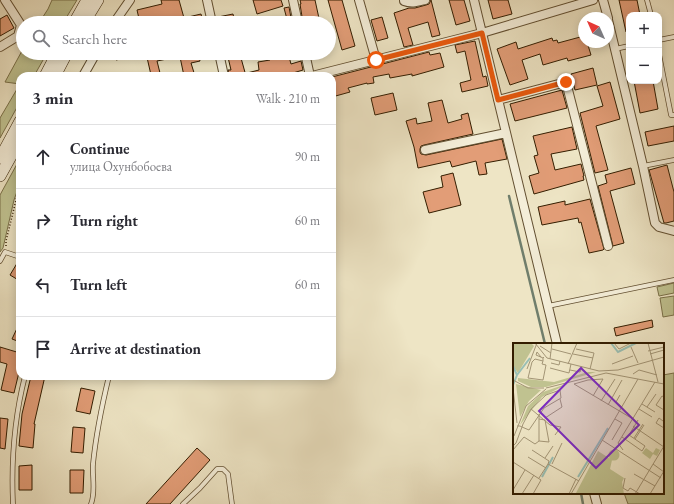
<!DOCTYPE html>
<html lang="en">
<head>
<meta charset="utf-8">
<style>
	:root { --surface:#fff; --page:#f2f2f3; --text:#2b2b33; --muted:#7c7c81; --line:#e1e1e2 }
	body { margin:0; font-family:"EB Garamond",serif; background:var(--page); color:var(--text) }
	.controls { position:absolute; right:12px; top:12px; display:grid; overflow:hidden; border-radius:8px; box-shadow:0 2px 10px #0003 }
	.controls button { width:36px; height:36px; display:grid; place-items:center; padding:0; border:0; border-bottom:1px solid var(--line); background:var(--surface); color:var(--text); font:20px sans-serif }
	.compass { position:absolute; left:578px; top:12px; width:36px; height:36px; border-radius:50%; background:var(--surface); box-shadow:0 2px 10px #0003; rotate:315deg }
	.stop { position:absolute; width:12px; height:12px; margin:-9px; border:3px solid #ea580c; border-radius:50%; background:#fff }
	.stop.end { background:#ea580c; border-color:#fff; box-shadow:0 1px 4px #0008 }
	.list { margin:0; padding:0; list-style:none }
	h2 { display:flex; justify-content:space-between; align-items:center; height:52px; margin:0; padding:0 16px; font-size:17px }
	h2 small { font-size:13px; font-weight:400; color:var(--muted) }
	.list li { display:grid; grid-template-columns:26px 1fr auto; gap:12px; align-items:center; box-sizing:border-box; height:64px; padding:0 16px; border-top:1px solid var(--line) }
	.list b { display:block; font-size:15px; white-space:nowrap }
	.list p { margin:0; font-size:13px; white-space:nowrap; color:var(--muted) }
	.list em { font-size:13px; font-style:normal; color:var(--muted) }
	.icon { flex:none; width:22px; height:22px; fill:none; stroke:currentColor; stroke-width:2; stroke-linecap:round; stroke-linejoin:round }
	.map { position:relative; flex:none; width:674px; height:504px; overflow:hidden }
	.search { position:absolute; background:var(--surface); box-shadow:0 2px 10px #0003; left:16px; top:16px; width:320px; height:44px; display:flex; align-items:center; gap:10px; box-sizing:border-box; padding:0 14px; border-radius:22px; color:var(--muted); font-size:15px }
	.panel { position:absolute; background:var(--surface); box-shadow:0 2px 10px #0003; left:16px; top:72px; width:320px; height:308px; border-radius:12px }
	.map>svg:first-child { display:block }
	.green { fill:#c0c290; stroke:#7a7048 }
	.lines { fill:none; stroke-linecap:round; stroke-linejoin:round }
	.stream { stroke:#707e6c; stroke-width:2.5 }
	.building { fill:#e29d77; stroke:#331d00 }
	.lane-casing { stroke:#624f31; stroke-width:5.5 }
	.street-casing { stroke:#624f31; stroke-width:10 }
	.secondary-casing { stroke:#331d00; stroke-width:12 }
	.path { stroke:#331d00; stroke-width:1.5; stroke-dasharray:1 2; stroke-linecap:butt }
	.lane { stroke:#f4eed9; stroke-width:4 }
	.street { stroke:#f4eed9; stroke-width:8 }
	.secondary { stroke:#f4eed9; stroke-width:11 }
	.route { stroke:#ea580c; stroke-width:5 }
	.inset-river { fill:none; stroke:#99bfb4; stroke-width:2 }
	.inset-road { fill:none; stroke:#a39576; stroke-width:1 }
	.view { fill:#7b2cbf; fill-opacity:0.15; stroke:#7b2cbf; stroke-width:2 }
	.inset-edge { fill:none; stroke:#331d00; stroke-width:2 }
</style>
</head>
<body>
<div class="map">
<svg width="674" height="504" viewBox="0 0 674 504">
	<rect width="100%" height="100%" fill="#eee5c5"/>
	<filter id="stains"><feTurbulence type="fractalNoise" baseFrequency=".005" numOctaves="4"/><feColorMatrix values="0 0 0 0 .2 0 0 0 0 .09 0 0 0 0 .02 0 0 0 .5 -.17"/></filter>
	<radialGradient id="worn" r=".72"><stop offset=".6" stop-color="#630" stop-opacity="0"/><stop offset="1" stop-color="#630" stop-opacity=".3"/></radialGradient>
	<!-- green -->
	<path class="green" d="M52,0h25l-14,23h-24l9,-14z
		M23,49v4h24l-13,23h-14v26l-20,36v-20l20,-34 -15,-2z
		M17,164l3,3v16l-6,17 -11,48 -3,4v-57z
		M674,283v10l-15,3 -2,-9z
		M674,296v19l-11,2 -3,-19z
		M674,373v131h-46l-4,-11h39v-118z"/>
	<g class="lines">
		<!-- stream -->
		<path class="stream" d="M509,196l36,148
			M581,493l2,11"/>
	</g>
	<!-- building -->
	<path class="building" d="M161,0h18l5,18 17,-4 2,9h-63l-3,-13 25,-6z
		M253,0h28l2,6 -26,8z
		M300,0h15l5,23h-17l-3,-19h1z
		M328,0h14l13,46 -13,4z
		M431,0l9,35 -8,2 -4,-15 -20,6 5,17 -9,2 -10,-34 15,-5h6l11,-3 3,-1z
		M449,0h15l6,21 -14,4z
		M488,0h20l4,14 -19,5z
		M619,0h18l3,15h-11v17h-3z
		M289,7l3,16h-4l-4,-15z
		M233,14l2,9h-15l-2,-6z
		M7,15l7,13 -14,8v-17z
		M382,17l6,21 -11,3 -6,-21z
		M584,36v6h3l4,13 -23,6 -1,-3 -24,7 -3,-11 -18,6 6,19 -18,6 -13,-36 19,-7 2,7 34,-11 1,3 4,-1 1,3z
		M475,41l8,36 3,-1 2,10 -26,6 -2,-9 11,-3 -6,-29 -8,2 -2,-8z
		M429,52l1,3 10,-2 4,14 -32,9v-2l-22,4 -1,-4 -16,3 1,6 -7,1v-1l-19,5 2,4 -18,5v-20z
		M114,53h20v3l-18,4z
		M146,53h36v3l-25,5 3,12 -9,2z
		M194,53h4l2,8 -9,2 4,13h-11l-4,-19z
		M227,53h26l1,2 -13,3 5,18h-17l-1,-6h3z
		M288,53l3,11 10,-3 2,9 -20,6h-36v-3l12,-3 -1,-8 12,-2v-1z
		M593,68l4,17 -22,5 -4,-16z
		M634,81h19l5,28 -18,4z
		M610,82l10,37 -24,7 12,44 -13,3 -15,-60 23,-7 -6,-20z
		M562,90l5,18 -52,13 -5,-17z
		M393,93l4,17 -22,5 -4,-17z
		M442,100l6,23 14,-4 -1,-4 7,-2 5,21 -49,11 -3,1 -1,3v3l1,2 5,1 76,-16 5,20 -22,4 2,11 -8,1 -3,-14 -24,6 -2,-6 -32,7 -4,-21 -8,-26 10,-3 1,6 15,-3 -4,-18z
		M674,126v15l-26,5 -3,-14z
		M572,127l5,22 -26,5 4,16 26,-6 3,12h-1l1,4 -50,14 -5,-18 10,-3 -5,-17 4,-1 -5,-19z
		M667,165l7,27v29l-8,2h-2l-15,-53z
		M631,168l4,16 -25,7 14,52 -11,3 -15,-60 9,-3 -2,-8z
		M453,173l8,32 -32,8 -6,-21 20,-5 -2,-11z
		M590,199l14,50 -1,1 -14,3 -8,-31 -2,1 -1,-5 -36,7 -4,-18 27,-6v4z
		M19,260h1v21l-10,-6z
		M652,320l1,7 -37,9 -2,-8z
		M20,322v20l-8,-3z
		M0,347l20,6v15l-6,25 -13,-3 6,-26 -7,-2z
		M31,376h14l-11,48h1l-2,24 -14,-2 3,-32z
		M81,388l14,3 -5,23 -14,-3z
		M0,418l8,1 -3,30 -5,-1z
		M73,427l12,1 -2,25 -12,-1z
		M197,448l13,12 -40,44h-24z
		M32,465v25h-13v-24z
		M70,470h14l-1,23h-13z"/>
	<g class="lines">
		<defs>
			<path id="lane" d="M647,0l4,15
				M659,40l15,-3
				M615,49l14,-3
				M659,54l12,61h3
				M643,166l31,-6
				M0,261l5,-9 15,5
				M548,306l126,-26
				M13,504c-2,-44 1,-85 12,-128
				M91,504c5,-12 1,-27 2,-40 3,-30 9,-59 16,-88
				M183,504l17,-16 17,-19h6l5,5 4,30"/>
			<path id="street" d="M207,0l5,23
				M293,0l5,23
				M359,0l17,60
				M404,0v1c8,3 13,1 21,-1
				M474,0l83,344
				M603,0l5,18
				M608,20l35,146 12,57 4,4 15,4
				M114,23l16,-23
				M0,47l18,-11 3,-11 -16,-25
				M219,53l5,23
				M305,53l5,23
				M83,76l13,-23
				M312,76l170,-43 111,-33
				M498,100l68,-18 42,164
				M425,150l81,-17
				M594,493l3,11"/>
			<path id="secondary" d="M74,23l13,-23
				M84,23l14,-23
				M45,76l12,-23
				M55,76l12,-23
				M0,158l20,-37
				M0,176l20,-36"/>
		</defs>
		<!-- lane casing -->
		<use href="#lane" class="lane-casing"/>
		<!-- street casing -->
		<use href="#street" class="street-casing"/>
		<!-- secondary casing -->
		<use href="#secondary" class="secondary-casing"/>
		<!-- path -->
		<path class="path" d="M17,112l3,-6
			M6,246v-5l11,-45 3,-8"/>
		<!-- lane -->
		<use href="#lane" class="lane"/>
		<!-- street -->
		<use href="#street" class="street"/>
		<!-- secondary -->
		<use href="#secondary" class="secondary"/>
	</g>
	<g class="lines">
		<!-- route -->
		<path class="route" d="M376,60l106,-27 16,67 68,-18"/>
	</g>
	<!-- overview -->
	<g transform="translate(513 343)">
		<rect width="151" height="151" fill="#eee5c5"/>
		<path d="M0,0h18l3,3 -16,27 -5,-7zM75,29h8l-50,15h-15l-13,-6v-3l36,4zM56,40l-27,14 -22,28 8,-19 15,-14zM3,41l25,6 -12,11 -9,16zM133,105l7,5 3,-5 4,2 -3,6 -4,-2 -3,5 -8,-6zM95.5 112a5.5 5.5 0 1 1 11 0a5.5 5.5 0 1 1-11 0ZM85,108l14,9 -2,9 14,9 -2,4 2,12 -48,-1z" fill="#c0c290"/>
		<path class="inset-river" d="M98,0l7,9 18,-9M0,23l4,9 -4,10M4,32l13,-17M29,134l11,-20M65,134l30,-49"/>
		<path class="inset-road" d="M22,0l12,15 52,13 19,-1 46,-13M101,0l5,6 12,-6M135,0l10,39M27,3l11,7M118,4l7,16M39,6l19,5M63,6l18,4 -4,16M135,8l16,-4M60,11l20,4M137,11l14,-4M28,14l-4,-5 -1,3 7,3 1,-1M37,16l2,-16M30,18l-8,-2 -3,3 -4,16 15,2 3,-15 -4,-1 1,-3v-3M38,20l8,2 1,-4M55,21l9,-21M99,21l21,-8M37,25l19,5 2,-9M14,26l10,-26M57,27l10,2 2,-5M120,31l6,-4 18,5M90,36l-15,1 -14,4 59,35M0,37l15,8h16M0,45l4,35M33,45l60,-15 58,11M107,52l-4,7 6,5M80,53l10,-17M151,54l-2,-1 -6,9 8,5M88,58l14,-22M129,61l13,8M95,62l14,-25M134,64l9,-13M18,66l19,16 11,2 -6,8M126,66l13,8M26,71v27M32,75l17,-11 -2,-8M150,78l-4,-3 -3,5 8,5M120,83l31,21M1,93l12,-30 20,-17M109,94l20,14 3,-5 -16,-11 9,-15M121,95l9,-14M122,96l9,-14M89,97l59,38M99,97l10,-17 -7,-4M0,103l3,-3 6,-16 1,-3 8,-15 15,-14 14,-5 1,8 -17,10 -15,22 -7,-3 -2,-1h-3M0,107l11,-13 11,7 4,-3 10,1 -4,-22 -6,-1M19,107l17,11 -1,3 31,17M110,107l-5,-7 37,-61M15,114l18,11M32,115l8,-12M0,119l28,18 -8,14M39,121l10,-21M140,121l11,8M121,131l21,12M26,135l9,-14M112,135l-2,10 5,3 2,-3 10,6M0,147l12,-20M9,151l12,-19M56,151l7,-15M58,151l67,-115M122,151l29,-48M137,151l14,-23"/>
		<path class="view" d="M68,25l58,57 -43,43 -57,-57z"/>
		<rect width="151" height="151" class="inset-edge"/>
	</g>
	<rect width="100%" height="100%" filter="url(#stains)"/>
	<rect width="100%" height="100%" fill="url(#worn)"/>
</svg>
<div class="controls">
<button>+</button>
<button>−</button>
</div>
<svg class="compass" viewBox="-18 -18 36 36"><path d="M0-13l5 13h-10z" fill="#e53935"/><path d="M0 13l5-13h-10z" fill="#7c7c81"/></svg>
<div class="stop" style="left:376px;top:60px"></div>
<div class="stop end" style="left:566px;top:82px"></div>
<div class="search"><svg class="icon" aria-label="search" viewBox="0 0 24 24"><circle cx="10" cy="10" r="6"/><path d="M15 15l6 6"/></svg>Search here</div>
<section class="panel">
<h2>3 min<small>Walk · 210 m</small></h2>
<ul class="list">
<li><svg class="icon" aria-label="ahead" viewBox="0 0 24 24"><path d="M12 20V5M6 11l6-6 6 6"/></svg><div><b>Continue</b><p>улица Охунбобоева</p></div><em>90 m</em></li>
<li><svg class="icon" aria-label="right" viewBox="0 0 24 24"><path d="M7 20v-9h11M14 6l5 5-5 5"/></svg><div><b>Turn right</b></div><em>60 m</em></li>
<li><svg class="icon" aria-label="left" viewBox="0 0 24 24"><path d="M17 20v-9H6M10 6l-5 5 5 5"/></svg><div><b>Turn left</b></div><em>60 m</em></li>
<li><svg class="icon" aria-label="arrive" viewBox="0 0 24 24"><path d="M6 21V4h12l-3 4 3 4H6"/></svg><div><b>Arrive at destination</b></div></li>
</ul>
</section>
</div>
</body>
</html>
